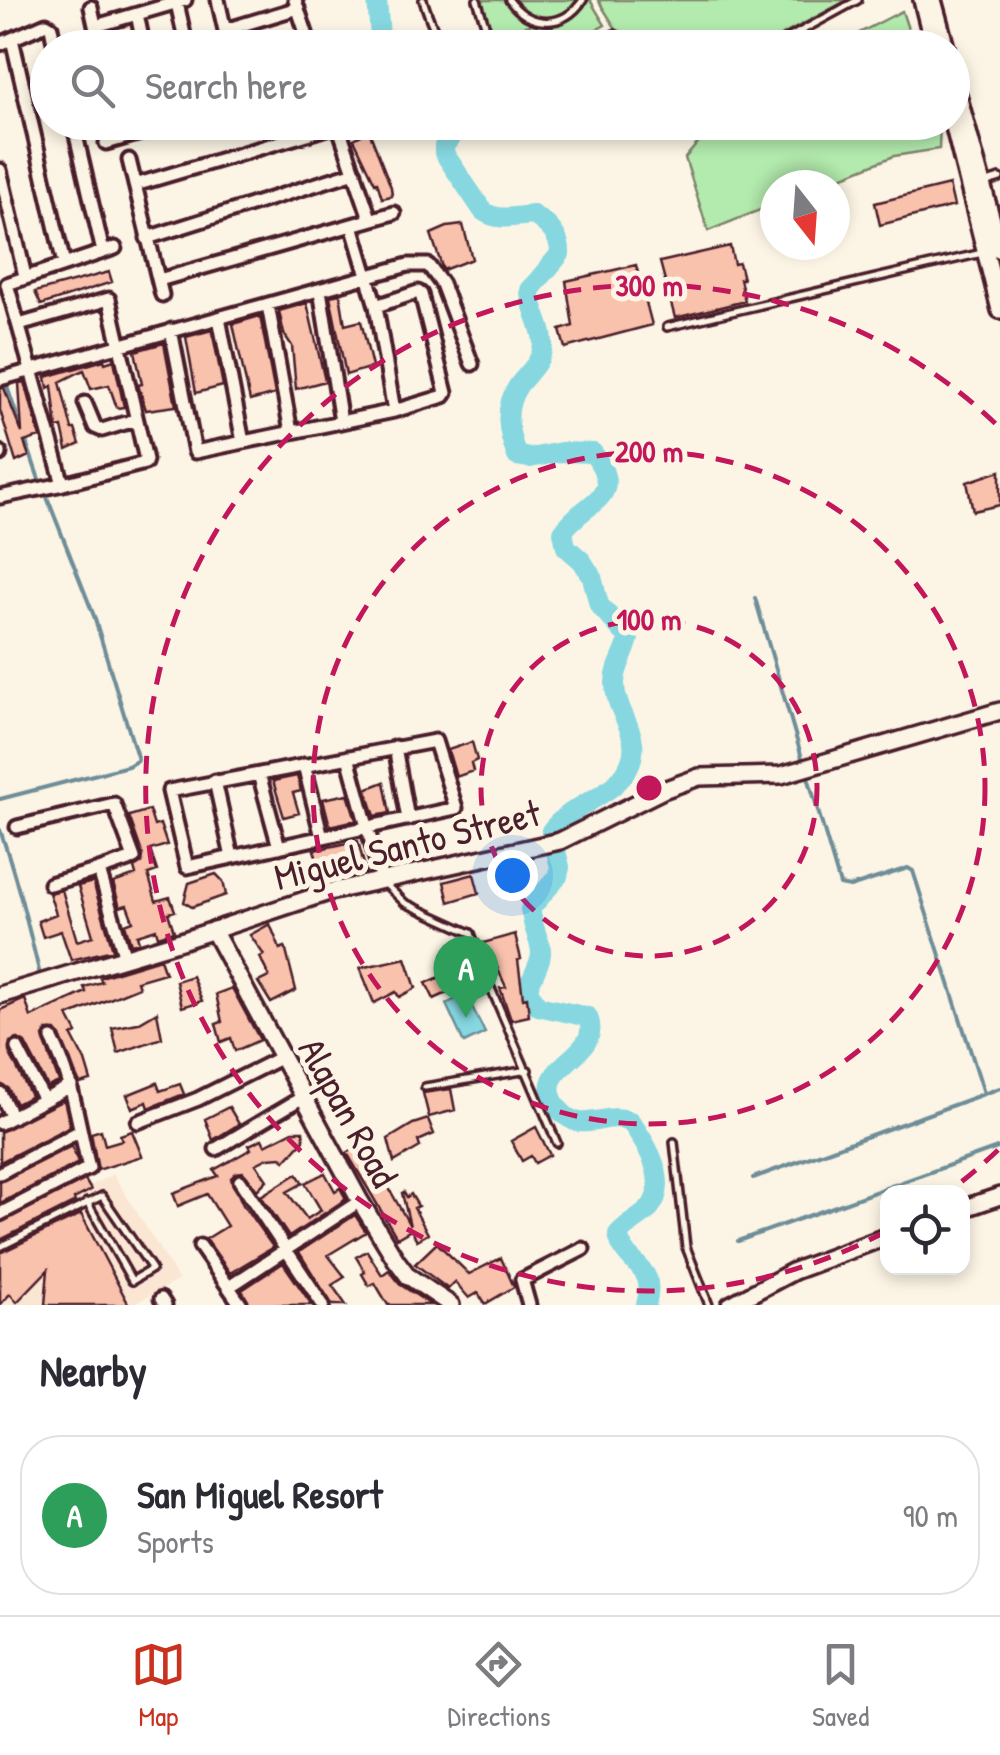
<!DOCTYPE html>
<html lang="en">
<head>
<meta charset="utf-8">
<style>
	:root { --surface:#fff; --page:#f2f2f3; --text:#2b2b33; --muted:#7c7c81; --line:#e1e1e2; --accent:#c8321e }
	body { margin:0; font-family:"Patrick Hand",sans-serif; background:var(--page); color:var(--text) }
	.controls { position:absolute; right:30px; bottom:30px; display:grid; overflow:hidden; border-radius:20px; box-shadow:0 5px 15px #0003 }
	.controls button { width:90px; height:90px; display:grid; place-items:center; padding:0; border:0; border-bottom:2px solid var(--line); background:var(--surface); color:var(--text); font:50px sans-serif }
	.compass { position:absolute; left:760px; top:170px; width:90px; height:90px; border-radius:50%; background:var(--surface); box-shadow:0 5px 15px #0003; rotate:163deg }
	.you { position:absolute; left:512px; top:875px; width:35px; height:35px; margin:-25px; border:8px solid #fff; border-radius:50%; background:#1a73e8; box-shadow:0 0 0 15px #1a73e833 }
	.badge { display:grid; place-items:center; width:65px; height:65px; border-radius:50%; background:var(--accent); color:#fff; font-size:32px; font-weight:700 }
	.pin { position:absolute; translate:-50% -82px; filter:drop-shadow(0 2px 5px #0008) }
	.pin::after { content:''; position:absolute; top:52px; width:35px; height:30px; background:inherit; clip-path:polygon(0 0,100% 0,50% 100%) }
	.list { margin:0; padding:0; list-style:none }
	h2 { display:flex; justify-content:space-between; align-items:center; height:130px; margin:0; padding:0 40px; font-size:42px }
	h2 small { font-size:32px; font-weight:400; color:var(--muted) }
	.list li { display:grid; grid-template-columns:65px 1fr auto; gap:30px; align-items:center; box-sizing:border-box; height:160px; margin:0 20px 20px; padding:0 20px; border:2px solid var(--line); border-radius:40px }
	.list b { display:block; font-size:38px; white-space:nowrap }
	.list p { margin:0; font-size:32px; white-space:nowrap; color:var(--muted) }
	.list em { font-size:32px; font-style:normal; color:var(--muted) }
	.icon { flex:none; width:55px; height:55px; fill:none; stroke:currentColor; stroke-width:2; stroke-linecap:round; stroke-linejoin:round }
	.map { position:relative; flex:none; width:1000px; height:1305px; overflow:hidden }
	.search { position:absolute; background:var(--surface); box-shadow:0 5px 15px #0003; left:30px; right:30px; top:30px; height:110px; display:flex; align-items:center; gap:25px; box-sizing:border-box; padding:0 35px; border-radius:55px; color:var(--muted); font-size:38px }
	.sheet { height:310px; background:var(--surface) }
	nav { display:flex; justify-content:space-around; align-items:center; box-sizing:border-box; height:140px; border-top:2px solid var(--line); background:var(--surface); font-size:28px; color:var(--muted) }
	nav a { display:grid; justify-items:center; gap:5px }
	nav .on { color:var(--accent) }
	.map>svg:first-child { display:block }
	.built { fill:#fbe6d4 }
	.green { fill:#b3eaad; stroke:#7e846c; stroke-width:2.5 }
	.water { fill:#86d7e0; stroke:#6e8d98; stroke-width:2.5 }
	.lines { fill:none; stroke-linecap:round; stroke-linejoin:round }
	.stream { stroke:#6e8d98; stroke-width:4 }
	.river { stroke:#86d7e0; stroke-width:20 }
	.building { fill:#f9c2ad; stroke:#4a1f2b; stroke-width:2.5 }
	.lane-casing { stroke:#4a1f2b; stroke-width:12 }
	.street-casing { stroke:#4a1f2b; stroke-width:19 }
	.secondary-casing { stroke:#4a1f2b; stroke-width:22 }
	.lane { stroke:#fcf5e5; stroke-width:5 }
	.street { stroke:#fcf5e5; stroke-width:11 }
	.secondary { stroke:#fcf5e5; stroke-width:15 }
	.ring { fill:none; stroke:#c2185b; stroke-width:5; stroke-dasharray:18 12 }
	.labels { text-anchor:middle; dominant-baseline:central; stroke-width:10; stroke-linejoin:round; paint-order:stroke }
	.street-label { font-size:38px; fill:#4a1f2b; stroke:#fcf5e5 }
	.centre { fill:#c2185b; stroke:#fcf5e5; stroke-width:5 }
	.ring-label { font-size:30px; text-anchor:middle; font-weight:bold; fill:#c2185b; stroke:#fcf5e5; stroke-width:10; stroke-linejoin:round; paint-order:stroke }
</style>
</head>
<body>
<div class="map">
<svg width="1000" height="1305" viewBox="0 0 1000 1305">
	<rect width="100%" height="100%" fill="#fcf5e5"/>
	<filter id="ink" filterUnits="userSpaceOnUse"><feTurbulence type="fractalNoise" baseFrequency=".01" numOctaves="2"/><feDisplacementMap in="SourceGraphic" scale="20" xChannelSelector="R" yChannelSelector="G"/><feConvolveMatrix kernelMatrix="1 2 1 2 8 2 1 2 1" color-interpolation-filters="sRGB"/></filter>
	<g filter="url(#ink)">
		<!-- built -->
		<path class="built" d="M113,1174l66,106 -47,25h-132v-70z"/>
		<!-- green -->
		<path class="green" d="M480,0h110l15,25 -41,22h-19l-16,-22 -28,7 -13,-8z
			M598,0h249l-87,47h-122l-9,-11 -13,-7z
			M902,11l12,36h-82z
			M715,123h225l-1,26 -45,7 -73,29h-46v19l-67,27 -23,-73z"/>
		<!-- water -->
		<path class="water" d="M466,994l19,39 -21,10 -18,-39z"/>
		<g class="lines">
			<!-- stream -->
			<path class="stream" d="M0,383l6,1 35,101
				M755,598l47,160
				M806,770l34,115 10,2 58,-19 5,3 71,222
				M0,799l128,-33 10,-6 -44,-144 -49,-124
				M0,830c17,48 28,96 40,145
				M753,1178l247,-90
				M738,1241l262,-94"/>
			<!-- river -->
			<path class="river" d="M377,0l4,48
				M449,122l3,14 -8,10v7l39,58c15,11 33,5 50,4 15,9 28,21 27,39l-30,36c0,19 14,37 13,55 -2,19 -15,27 -25,41 -15,23 -10,47 -1,70l13,2 31,-6 32,1c35,48 -10,47 -30,79l3,15 16,14 10,16 7,28 30,33c-3,16 -14,29 -14,45 -1,33 34,54 10,90 -18,26 -55,32 -74,58l9,36 -2,9 -28,33c9,49 21,31 -3,80l11,17 50,11c17,41 -62,48 -30,91 24,30 44,2 72,13 17,23 41,62 19,88 -9,10 -22,14 -31,25 6,34 40,28 28,71"/>
		</g>
		<!-- building -->
		<path class="building" d="M369,131l22,56 1,9 -10,2 -5,-16 -2,1 -21,-44z
			M949,185l5,21 -74,19 -5,-22z
			M463,225l9,34 -29,11 -12,-36 16,-7z
			M730,246l4,18 5,-1 4,16h-3l5,22 -70,17 -15,-56z
			M636,265l16,60 -87,23 -5,-18 13,-4 -7,-45z
			M109,272l3,10 -71,23 -6,-13z
			M340,294l5,31 16,-4 11,46 -26,8 -16,-79z
			M307,303l18,78 -29,8 -4,-43 -8,-12 -5,-23z
			M260,316l15,78 -25,7 -17,-77z
			M212,330l11,56 -27,7 -10,-56z
			M164,343l12,63 -30,4 -8,-25 4,-1 -7,-33z
			M104,360l1,3 9,-3 10,47 -7,1 -8,-23 -18,4 -7,-19 -24,12 12,47h3l5,15 -13,6 -5,-23 -5,1 -5,-42 -4,2 -2,-11z
			M25,382l15,55 -16,5 5,14 -13,6 -16,-52v-22h4l18,45 -3,-50z
			M1000,471v34l-27,6 -6,-29z
			M472,742l5,18 -6,3 2,8 -17,6 -8,-27z
			M297,776l4,15 -8,2 6,20 -15,4 -11,-36z
			M384,782l6,31 -15,3 -9,-27z
			M348,794l8,26 -26,6 -7,-27z
			M149,810l5,16 6,-2 7,21 -17,5 7,21 -9,3 8,27 14,-4 5,14 -7,2 6,18 -16,5 -2,-7 -19,6 2,7 -8,2 -6,-20 8,-3 -6,-16 -7,2 -7,-24 23,-8 -2,-7 8,-5 1,-7 -14,-40z
			M358,841l8,31 -42,10 -10,-32z
			M216,874l7,7 3,14 -34,12 -8,-5 5,-19z
			M474,874l5,19 -30,9 -5,-20z
			M93,882l20,68 -42,10 -10,-29 -18,6 -5,-16 18,-7 -7,-21 13,-3 15,51 16,-5 -15,-50z
			M270,924l10,25 5,-2 11,43 -25,13 -13,-21 11,-5 -9,-20 4,-2 -14,-20z
			M515,934l6,25 -3,1 5,38 4,-1 2,19 -18,4 -11,-32 6,-1 -10,-22 -5,1 -8,-23z
			M406,958l10,30 -17,9 -3,-5 -22,11 -14,-35z
			M160,959l5,14 -28,8 2,6 -71,29 9,17 -5,3 13,25 6,20 -11,3 -24,-53h-9l-4,6 16,45 -11,5 -23,-44 -7,-4 -8,3 -1,10 22,44 -15,8 -8,-16 -8,-4v-74l25,-11 6,18 55,-25 -2,-5 18,-5 -2,-4 4,-2z
			M459,969l6,16 -31,14 -8,-16z
			M192,976l10,25 -20,6 -6,-26z
			M232,988l28,52 -25,11 -4,-13 -10,4 -5,-18 6,-2 -6,-28z
			M157,1012l5,26 -44,15 -6,-25 26,-5z
			M157,1083l3,8 20,-7 4,10 -35,14 -2,-6 -15,6 -5,-13z
			M451,1089l4,21 -26,7 -6,-24z
			M64,1100l6,26 -70,36v-30z
			M229,1107l10,17 -26,16 -8,-21z
			M428,1119l6,15 -16,7 2,6 -26,15 -6,-23 25,-15z
			M536,1127l14,28 -15,8 -4,-7 -9,5 -11,-20z
			M101,1130l4,15 17,-5 -2,-5 12,-4 10,25 -44,14 -7,-37z
			M293,1131h10l1,9 -19,21 -3,-4 -14,1 -12,6 11,16 -10,10 -14,-18 -7,1 -5,5 12,27 30,42 -43,26 -24,-34 21,-13 -20,-32 -29,12 -5,-13 45,-17 -4,-6 37,-21 -2,-4 13,-6 3,6z
			M364,1143l46,83 -8,-33 2,-1 3,5 4,-3 7,12 -4,2 14,26 -11,6 -6,-10 -14,8 -50,-85z
			M72,1146l6,17 -78,40v-21z
			M325,1173l10,18 5,-3 6,11 -57,38 -28,-41 36,-22 6,9 -16,9 20,27 14,-9 -16,-27z
			M85,1180l6,10 -17,9 1,3 -75,38v-17z
			M81,1214l48,91h-84l3,-35 -31,32 -7,-8 -10,11v-52z
			M355,1215l11,17 -38,23 17,22 -13,8 14,20h-14l-33,-53z
			M437,1243l32,31 32,-16 13,29 -29,17 -7,-11 -9,5 -14,-16 -7,7 -33,-25z
			M367,1251l15,24 7,-5 12,15 30,20h-43l-13,-22 -6,3 -7,-12 3,-2 -9,-15z
			M283,1263l29,42h-62l-8,-15z"/>
		<g class="lines">
			<defs>
				<path id="lane" d="M423,0c16,48 17,43 66,37
					M477,0l12,37 40,-4 9,6 4,9
					M509,0c21,28 54,29 74,0
					M586,48l28,-14 11,6 3,8
					M770,48l88,-48
					M984,183l16,-5
					M667,327l315,-74
					M384,883l21,20 66,30 19,53 67,157
					M425,1087l103,-17
					M674,1142l12,105 23,58
					M0,1247l102,-51 50,73 -20,12 -45,-79"/>
				<path id="street" d="M218,0l11,48
					M295,0l16,48
					M177,3l10,45
					M91,7l9,41
					M137,14l7,34
					M96,26l89,-26
					M225,30l73,-22
					M12,39l52,225
					M0,44l46,-20 5,3 4,21
					M73,122l30,130
					M337,122l33,96
					M106,143l73,-21
					M129,160l33,135
					M0,170l25,106
					M135,185l203,-60
					M352,225l24,81 18,105
					M147,238l208,-66
					M159,280l235,-67
					M320,290l21,132
					M268,305l23,127
					M219,318l24,124
					M19,325l90,-26 37,161 -1,3 -82,21
					M171,330l24,122 199,-41 50,-15 2,-3 -25,-99 -3,-2 -42,14
					M0,379l408,-114h20l14,19 30,80
					M85,403l10,24 7,3 33,-10
					M0,452v2
					M0,497l63,-13 -56,-200 108,-36
					M435,741l21,67 -269,59 -18,-76z
					M395,747l13,72
					M348,757l34,124
					M304,765l18,72
					M259,774l20,73
					M215,781l17,76
					M17,827l97,-23 20,54 -35,12
					M50,884l49,-14 26,88
					M17,1048l27,52
					M0,1093l12,24
					M138,1122l60,-23 84,-42
					M0,1123l71,-37
					M216,1149l87,-52
					M0,1173l80,-42
					M240,1181l83,124
					M0,1214l89,-46c-11,-44 -16,-89 -37,-129
					M200,1246l41,59
					M229,1287l131,-86
					M161,1299l4,6
					M529,1305l-7,-25 61,-31"/>
				<path id="secondary" d="M922,0l12,48
					M933,0l13,48
					M952,73l48,177
					M952,119l48,191
					M213,930l147,271 36,59 12,16 43,29
					M0,995l184,-55 145,-48 231,-51 103,-51 36,-13 82,-2 219,-64
					M962,1209l38,-13
					M730,1305l64,-34 94,-35"/>
			</defs>
			<!-- lane casing -->
			<use href="#lane" class="lane-casing"/>
			<!-- street casing -->
			<use href="#street" class="street-casing"/>
			<!-- secondary casing -->
			<use href="#secondary" class="secondary-casing"/>
			<!-- lane -->
			<use href="#lane" class="lane"/>
			<!-- street -->
			<use href="#street" class="street"/>
			<!-- secondary -->
			<use href="#secondary" class="secondary"/>
		</g>
	</g>
	<!-- distance rings -->
	<g class="ring">
		<circle cx="649" cy="788" r="168"/>
		<circle cx="649" cy="788" r="336"/>
		<path d="M998 1150A503 503 0 0 1 948 1192M885 1232A503 503 0 1 1 998 426"/>
	</g>
	<g class="labels">
		<!-- street labels -->
		<g class="street-label">
			<text transform="translate(407 844) rotate(-14)">Miguel Santo Street</text>
			<text transform="translate(349 1112) rotate(61)">Alapan Road</text>
		</g>
	</g>
	<circle cx="649" cy="788" r="15" class="centre"/>
	<g class="ring-label">
		<text x="649" y="296">300 m</text>
		<text x="649" y="462">200 m</text>
		<text x="649" y="630">100 m</text>
	</g>
</svg>
<div class="controls">
<button><svg class="icon" aria-label="locate" viewBox="0 0 24 24"><circle cx="12" cy="12" r="6"/><path d="M12 2v4M12 18v4M2 12h4M18 12h4"/></svg></button>
</div>
<svg class="compass" viewBox="-18 -18 36 36"><path d="M0-13l5 13h-10z" fill="#e53935"/><path d="M0 13l5-13h-10z" fill="#7c7c81"/></svg>
<div class="you"></div>
<div class="pin badge" style="left:466px;top:1018px;background:#2e9e5b">A</div>
<div class="search"><svg class="icon" aria-label="search" viewBox="0 0 24 24"><circle cx="10" cy="10" r="6"/><path d="M15 15l6 6"/></svg>Search here</div>
</div>
<section class="sheet">
<h2>Nearby<small></small></h2>
<ul class="list">
<li><span class="badge" style="background:#2e9e5b">A</span><div><b>San Miguel Resort</b><p>Sports</p></div><em>90 m</em></li>
</ul>
</section>
<nav>
<a class="on"><svg class="icon" aria-label="map" viewBox="0 0 24 24"><path d="M3 6l6-2 6 2 6-2v14l-6 2-6-2-6 2zM9 4v14M15 6v14"/></svg>Map</a>
<a><svg class="icon" aria-label="directions" viewBox="0 0 24 24"><path d="M12 3l9 9-9 9-9-9zM9 14v-3h6M13 9l2 2-2 2"/></svg>Directions</a>
<a><svg class="icon" aria-label="saved" viewBox="0 0 24 24"><path d="M7 4h10v16l-5-4-5 4z"/></svg>Saved</a>
</nav>
</body>
</html>
